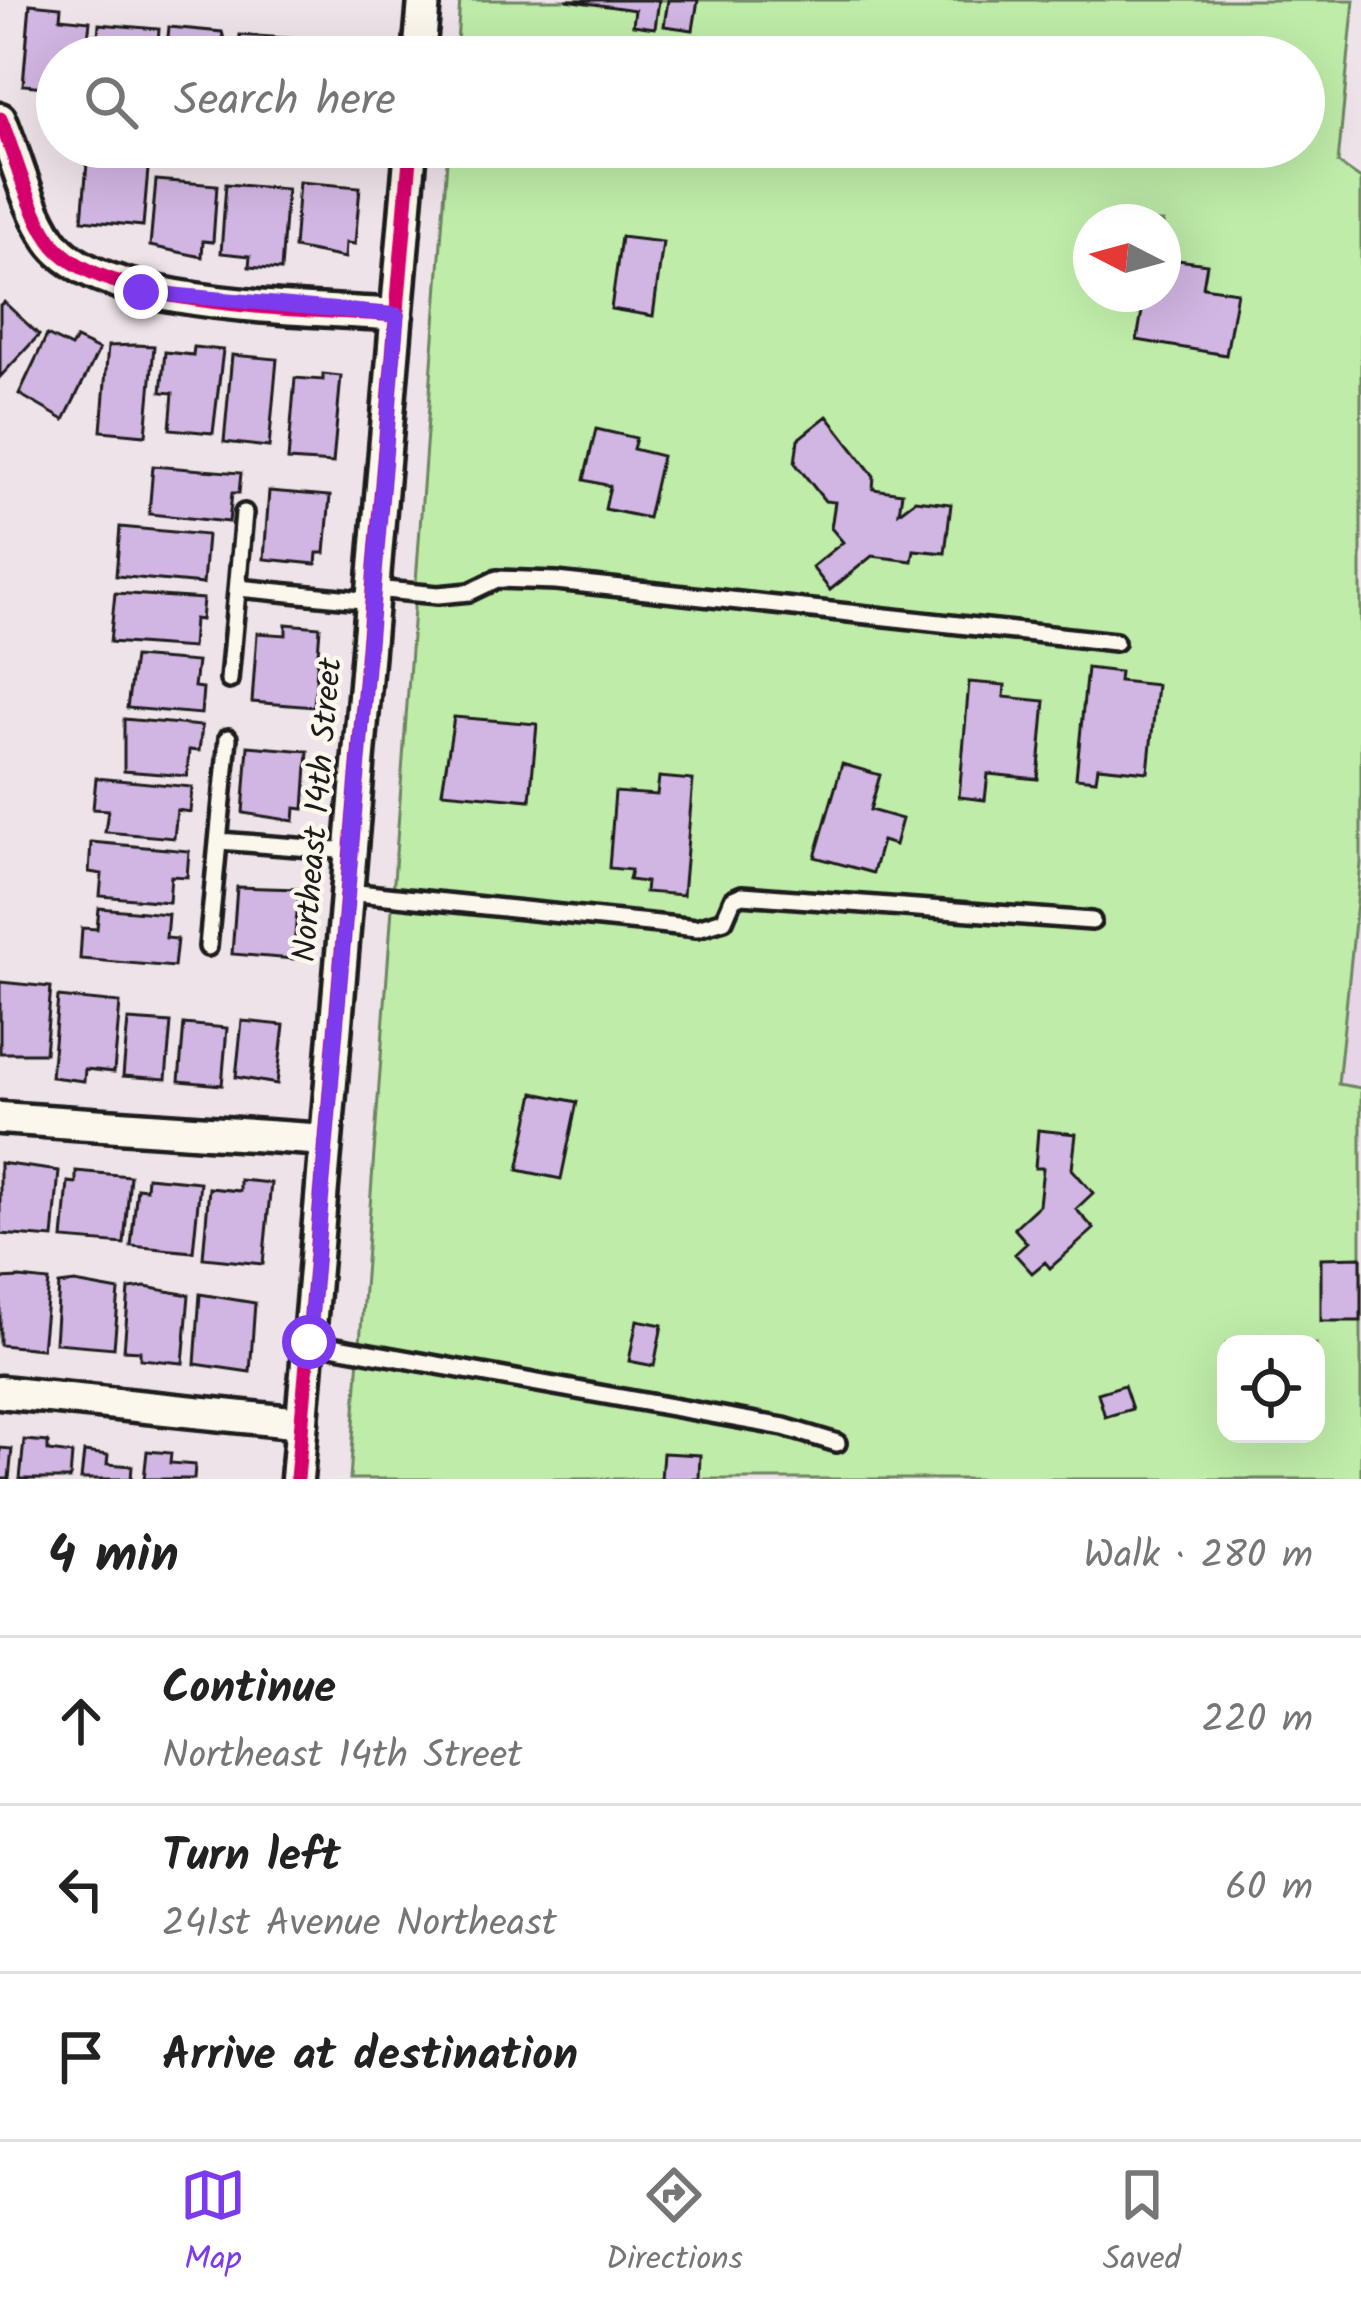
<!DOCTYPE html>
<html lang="en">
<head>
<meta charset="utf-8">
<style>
	:root { --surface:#fff; --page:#f2f2f2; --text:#222; --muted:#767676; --line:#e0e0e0; --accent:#7c3aed }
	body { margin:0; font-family:Kalam,sans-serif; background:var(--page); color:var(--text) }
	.controls { position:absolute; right:36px; bottom:36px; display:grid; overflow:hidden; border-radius:24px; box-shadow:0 12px 48px #0002 }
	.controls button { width:108px; height:108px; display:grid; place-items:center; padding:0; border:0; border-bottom:3px solid var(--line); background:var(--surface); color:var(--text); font:60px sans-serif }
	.compass { position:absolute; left:1073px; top:204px; width:108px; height:108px; border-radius:50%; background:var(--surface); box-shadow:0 12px 48px #0002; rotate:276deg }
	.stop { position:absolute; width:36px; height:36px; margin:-27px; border:9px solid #7c3aed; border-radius:50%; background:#fff }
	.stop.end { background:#7c3aed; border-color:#fff; box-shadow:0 3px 12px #0008 }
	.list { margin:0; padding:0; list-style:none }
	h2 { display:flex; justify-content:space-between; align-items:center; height:156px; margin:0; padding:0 48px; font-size:51px }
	h2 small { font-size:39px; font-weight:400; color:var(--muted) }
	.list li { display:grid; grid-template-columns:78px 1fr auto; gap:36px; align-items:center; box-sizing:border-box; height:168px; padding:0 48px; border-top:3px solid var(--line) }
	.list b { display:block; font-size:45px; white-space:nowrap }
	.list p { margin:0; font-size:39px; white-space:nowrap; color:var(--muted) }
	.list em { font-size:39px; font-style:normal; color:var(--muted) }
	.icon { flex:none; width:66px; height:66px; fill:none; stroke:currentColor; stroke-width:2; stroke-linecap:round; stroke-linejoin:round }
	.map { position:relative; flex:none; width:1361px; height:1479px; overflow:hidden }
	.search { position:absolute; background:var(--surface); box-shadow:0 12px 48px #0002; left:36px; right:36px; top:36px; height:132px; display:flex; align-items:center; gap:30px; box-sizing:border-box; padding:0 42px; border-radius:66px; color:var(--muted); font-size:45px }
	.sheet { height:660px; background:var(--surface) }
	nav { display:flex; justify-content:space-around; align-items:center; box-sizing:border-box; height:168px; border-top:3px solid var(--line); background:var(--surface); font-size:33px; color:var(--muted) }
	nav a { display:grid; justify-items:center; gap:6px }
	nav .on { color:var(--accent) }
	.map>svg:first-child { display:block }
	.built { fill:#e5d5e7 }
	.green { fill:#bfeca9; stroke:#6e8462; stroke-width:3; fill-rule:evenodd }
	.building { fill:#d1b5e2; stroke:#1c1c1c; stroke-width:3 }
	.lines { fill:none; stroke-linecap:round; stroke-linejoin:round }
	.lane-casing { stroke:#1c1c1c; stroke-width:24 }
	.street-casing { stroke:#1c1c1c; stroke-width:39 }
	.lane { stroke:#fbf7ec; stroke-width:15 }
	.street { stroke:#fbf7ec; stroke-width:30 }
	.cycleway-casing { stroke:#fbf7ec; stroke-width:22 }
	.cycleway { stroke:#d6006c; stroke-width:15 }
	.route { stroke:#7c3aed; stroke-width:15 }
	.labels { text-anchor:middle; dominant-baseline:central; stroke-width:9; stroke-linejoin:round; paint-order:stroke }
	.street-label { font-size:33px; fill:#1c1c1c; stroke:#fbf7ec }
</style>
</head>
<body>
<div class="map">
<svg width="1361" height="1479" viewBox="0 0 1361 1479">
	<rect width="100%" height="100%" fill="#eee3e9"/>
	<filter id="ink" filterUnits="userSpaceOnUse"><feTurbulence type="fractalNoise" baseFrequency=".00833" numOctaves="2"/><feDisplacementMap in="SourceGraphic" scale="24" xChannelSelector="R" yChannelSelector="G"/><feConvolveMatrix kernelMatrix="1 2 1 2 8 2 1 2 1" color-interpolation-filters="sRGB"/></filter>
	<g filter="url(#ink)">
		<!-- built -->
		<path class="built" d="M1361,864v224l-23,-3z"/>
		<!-- green -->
		<path class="green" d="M460,0h894l-16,163 23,16v685l-23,220 23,4v391h-1011l98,-1332h856v-90h-848zM1091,222h72v72h-72zM1226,1344h90v90h-90z"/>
		<!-- building -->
		<path class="building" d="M566,0h93l-4,28 -22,-3 2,-15z
			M668,0h30l-5,30 -29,-4z
			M30,4l31,3 -1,11 30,3 -4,36h-29v31l-34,-3z
			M99,24l60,5 -2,28h-61z
			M169,27l53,5 7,25h-63z
			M240,35l60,4 -1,18h-61z
			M88,152l61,6 -6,68 -61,-6z
			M156,180l61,5 -4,57 -10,-1 -1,16 -52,-11z
			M299,182l61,5 -5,57 -9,-1 -1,15 -51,-10z
			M226,184l61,5 -6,81 -32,-3 1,-11 -29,-3z
			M621,237l42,5 -10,74 -42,-7z
			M1163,258l44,6 -4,23 34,5 -11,63 -89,-15 8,-46h18z
			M4,302l35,33 -39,42v-72z
			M47,335l24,12 5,-8 23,11 -35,70 -45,-26z
			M136,345l18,1 -8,89 -45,-4 7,-85z
			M194,347l29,3 -10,83 -43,-4 3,-36 -12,-1 4,-40 28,3z
			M232,355l45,4 -8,88 -45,-5z
			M323,374l18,2 -8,87 -45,-3 7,-82 28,2z
			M827,416l47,60 -1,13 29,4 -3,19 16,-12 36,4 -6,49 -31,-3 -2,11 -40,-5 -42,34 -18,-23 31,-25 -12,-14 4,-26 -10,-1 -30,-38 3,-24z
			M596,429l40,9 -3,11 29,7 -14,62 -43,-9 5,-23 -26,-6z
			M153,466l88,7 -2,20h-7l-3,29 -80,-8z
			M269,491l61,5 -5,57h-8l-1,11 -52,-5z
			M120,527l87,8 -4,49 -87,-8z
			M115,593l88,6 -2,21 -7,-1 -2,29 -82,-6z
			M286,624l34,3 -6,80 -62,-5 5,-69 29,2z
			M134,657l63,5 -3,25 9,1 -2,26 -74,-6z
			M1087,668l33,4 -1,9 38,4 -9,87 -50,-5 -2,13 -20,-2z
			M969,682l36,3 -1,12 41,4 -7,78 -50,-5 -3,26 -26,-3z
			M454,717l83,7 -7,76 -88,-8z
			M124,719l78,7 -3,25 -10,-1 -2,26 -63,-5z
			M248,746l60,5 -4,58 -9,-1 -1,13 -51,-8z
			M842,764l38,11 -10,35 32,9 -7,26 -13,-4 -9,32 -58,-16z
			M659,777l34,3 -10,115 -38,-3 1,-10 -17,-2 2,-10 -22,-2 6,-76 42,3z
			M96,778l96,9 -2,25 -13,-2 -3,28 -69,-6 3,-22 -15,-1z
			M91,842l98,9 -2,26 -16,-1 -2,26 -69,-6 2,-22 -13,-2z
			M237,887l62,2 -6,70 -61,-5z
			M99,908l69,6 -2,24 11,1 -3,28 -94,-8 2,-31 15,1z
			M0,982l51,5 -6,66h-45z
			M58,997l62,6 -6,69 -29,-3 -1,12 -33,-4z
			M128,1020l43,3 -5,56 -43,-3z
			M242,1021l42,4 -7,59 -41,-7z
			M184,1024l43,4 -5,57 -43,-4z
			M534,1093l43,9 -16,77 -43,-9z
			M1038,1130l38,4 -4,35 21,24 -17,16 18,20 -44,39 -5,-6 -13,11 -17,-19 12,-11 -13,-15 25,-23 4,-37h-8z
			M0,1163l59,8 -6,67 -53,-4z
			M76,1171l54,5 -6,68 -61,-5 5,-57 8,1z
			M147,1177l53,5 -7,70 -62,-6 6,-58 9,1z
			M240,1180l31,3 -8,81 -60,-6 6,-70 31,3z
			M1361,1257v64h-40v-63z
			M20,1278l29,3 -7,68 -42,-4v-66z
			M75,1283l44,8 -5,57 -59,-5 4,-58z
			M145,1287l44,8 -6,68 -43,-4v-8l-16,-1 5,-61z
			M200,1294l55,9 -5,69 -55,-8z
			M637,1320l25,5 -8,41 -25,-5z
			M1124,1385l8,24 -27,8 -7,-24z
			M24,1440l24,2v9l24,3 -2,25h-50z
			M0,1448l12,1 -3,30h-9z
			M147,1451l24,2 -1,10 25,2 -1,14h-50z
			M84,1452l24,3 -1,9 25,2 -1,13h-50z
			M663,1453l37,2 -1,24h-38z"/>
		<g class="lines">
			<defs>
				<path id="lane" d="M238,588l134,13
					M374,589l64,6 32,-3 27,-13 59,2 559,61
					M229,680l15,-167
					M219,841l132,10
					M348,892l349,36 27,-8 9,-21 9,-4 350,26
					M208,947l20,-209
					M309,1342l475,85 53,16"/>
				<path id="street" d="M419,57l5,-57
					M0,119c16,38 27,87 50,121 47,70 265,68 347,75
					M0,1118l326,22
					M0,1392l302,31
					M297,1479l114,-1332"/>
			</defs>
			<!-- lane casing -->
			<use href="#lane" class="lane-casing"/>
			<!-- street casing -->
			<use href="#street" class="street-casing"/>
			<!-- lane -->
			<use href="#lane" class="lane"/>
			<!-- street -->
			<use href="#street" class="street"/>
			<defs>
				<path id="cycleway" d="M0,119c16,38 27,87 50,121 47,70 265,68 347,75
					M297,1479l114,-1332"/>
			</defs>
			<!-- cycleway casing -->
			<use href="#cycleway" class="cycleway-casing"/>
			<!-- cycleway -->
			<use href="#cycleway" class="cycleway"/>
		</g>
	</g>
	<g class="lines" filter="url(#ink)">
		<!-- route -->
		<path class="route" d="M141,292l256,23 -88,1027"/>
	</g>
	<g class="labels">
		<!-- street labels -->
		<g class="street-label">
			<text transform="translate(319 810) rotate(-85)">Northeast 14th Street</text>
		</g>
	</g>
</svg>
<div class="controls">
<button><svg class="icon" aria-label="locate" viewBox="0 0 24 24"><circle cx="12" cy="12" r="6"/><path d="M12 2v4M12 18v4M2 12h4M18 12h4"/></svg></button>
</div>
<svg class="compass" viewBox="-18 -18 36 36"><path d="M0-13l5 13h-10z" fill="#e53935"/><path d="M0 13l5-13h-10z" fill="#767676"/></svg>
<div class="stop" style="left:309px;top:1342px"></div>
<div class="stop end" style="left:141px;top:292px"></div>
<div class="search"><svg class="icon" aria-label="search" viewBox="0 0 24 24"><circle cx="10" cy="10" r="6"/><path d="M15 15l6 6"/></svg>Search here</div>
</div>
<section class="sheet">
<h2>4 min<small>Walk · 280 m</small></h2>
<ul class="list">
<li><svg class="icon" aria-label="ahead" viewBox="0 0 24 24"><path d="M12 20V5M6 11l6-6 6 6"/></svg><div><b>Continue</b><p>Northeast 14th Street</p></div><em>220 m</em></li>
<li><svg class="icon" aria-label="left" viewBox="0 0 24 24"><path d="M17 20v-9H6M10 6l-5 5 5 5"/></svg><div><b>Turn left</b><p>241st Avenue Northeast</p></div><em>60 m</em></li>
<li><svg class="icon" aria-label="arrive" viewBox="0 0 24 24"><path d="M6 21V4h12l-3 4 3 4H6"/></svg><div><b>Arrive at destination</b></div></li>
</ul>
</section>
<nav>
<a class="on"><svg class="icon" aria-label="map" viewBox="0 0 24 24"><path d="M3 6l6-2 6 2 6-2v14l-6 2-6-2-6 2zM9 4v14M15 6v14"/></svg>Map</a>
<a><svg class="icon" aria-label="directions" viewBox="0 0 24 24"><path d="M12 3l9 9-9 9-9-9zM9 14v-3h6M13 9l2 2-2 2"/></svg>Directions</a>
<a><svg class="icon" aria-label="saved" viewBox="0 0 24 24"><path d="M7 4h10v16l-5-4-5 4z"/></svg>Saved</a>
</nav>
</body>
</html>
